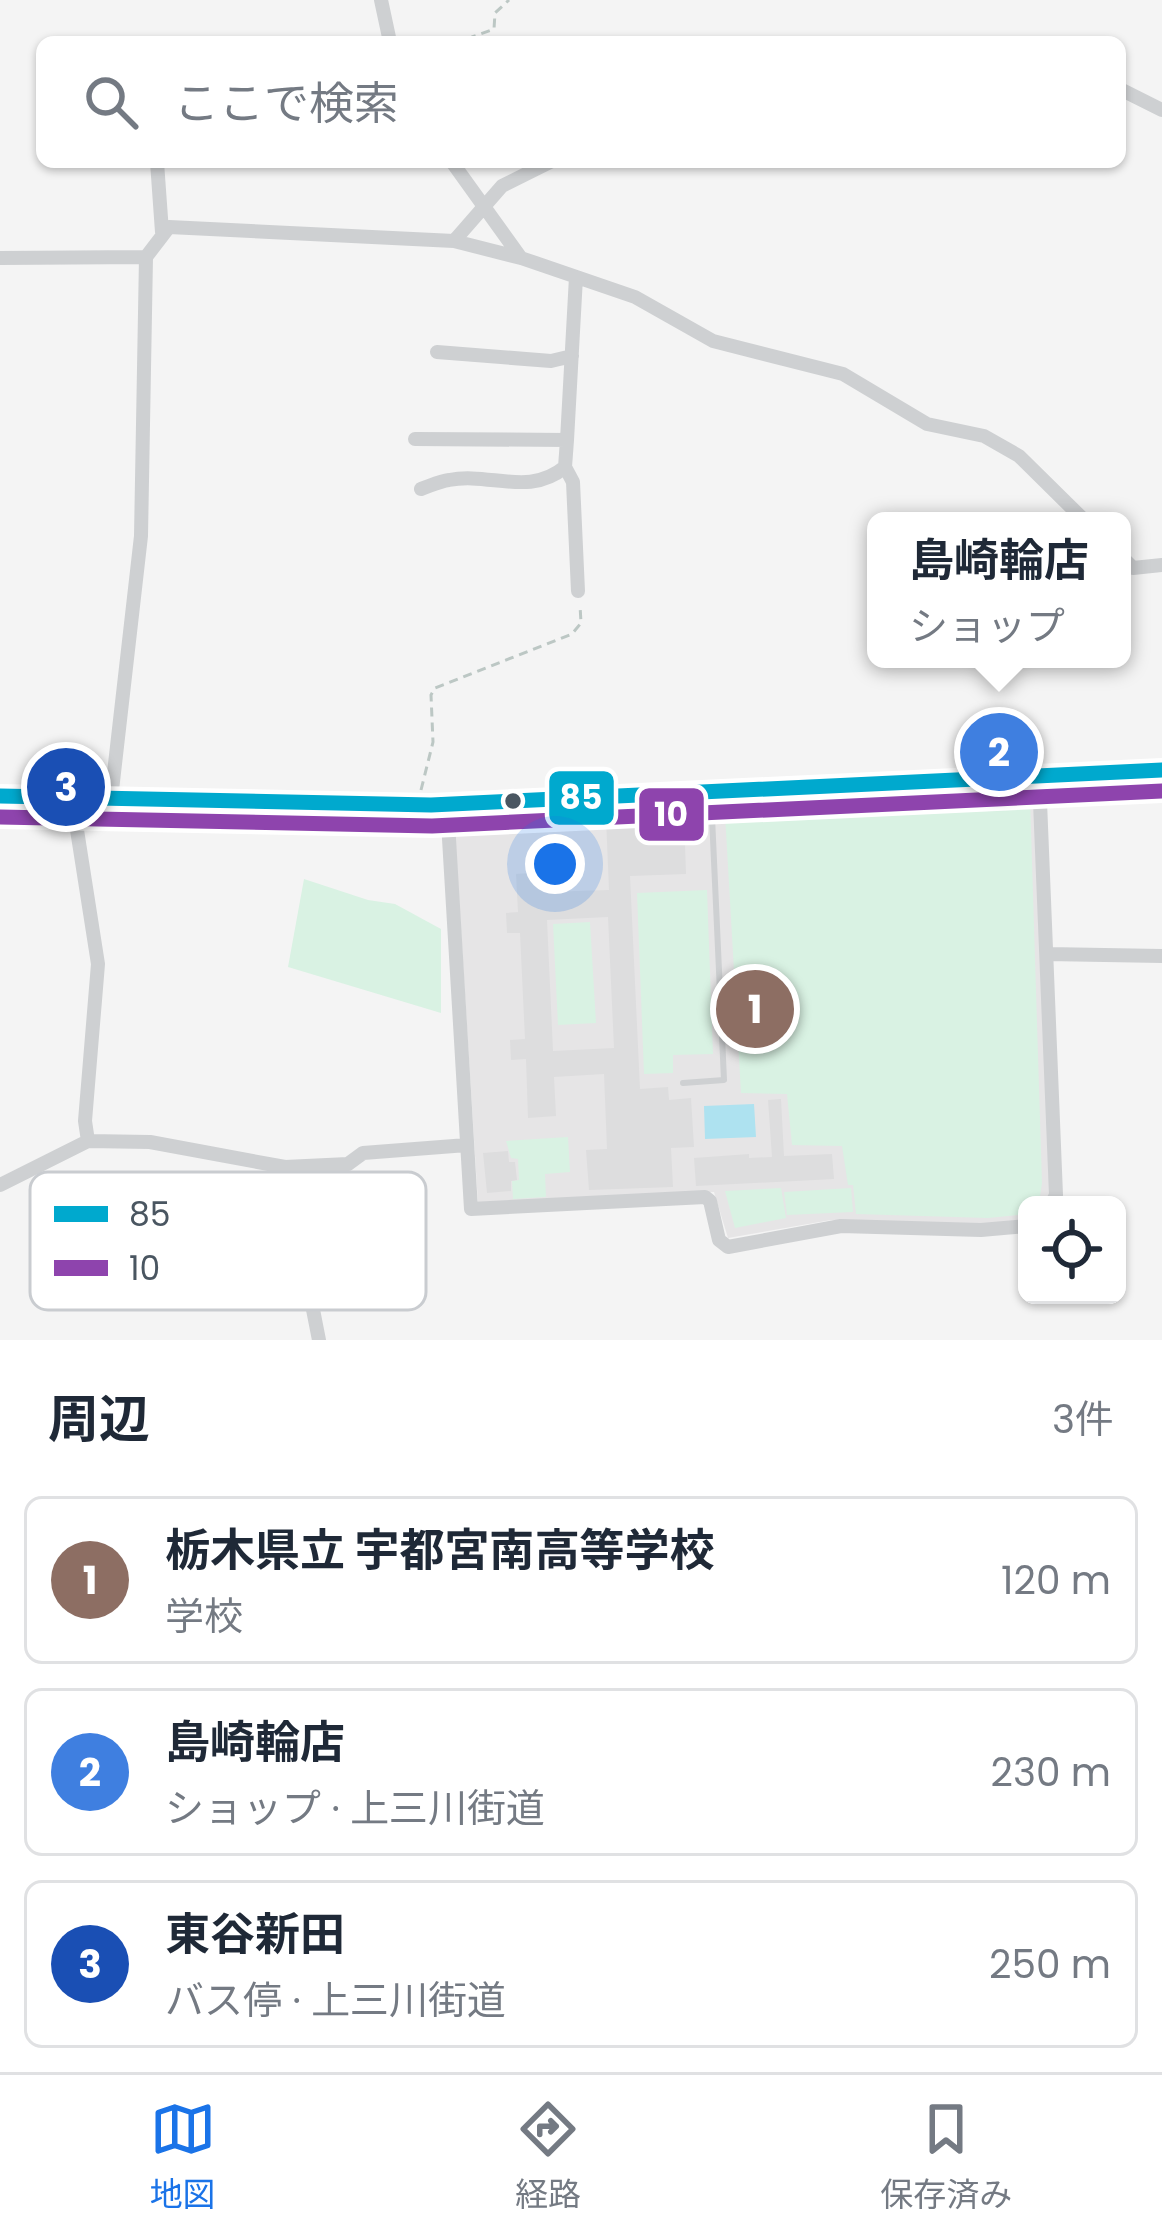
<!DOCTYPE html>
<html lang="ja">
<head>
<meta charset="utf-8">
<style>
	:root { --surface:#fff; --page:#f6f6f7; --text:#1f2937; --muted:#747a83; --line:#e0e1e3; --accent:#1a73e8 }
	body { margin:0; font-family:Poppins,"Noto Sans JP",sans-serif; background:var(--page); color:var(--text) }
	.controls { position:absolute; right:36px; bottom:36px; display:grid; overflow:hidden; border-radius:18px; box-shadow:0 3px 9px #0004 }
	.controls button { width:108px; height:108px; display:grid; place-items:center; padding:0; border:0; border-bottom:3px solid var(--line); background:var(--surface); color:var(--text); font:60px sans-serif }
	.you { position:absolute; left:555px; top:864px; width:42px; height:42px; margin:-30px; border:9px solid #fff; border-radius:50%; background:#1a73e8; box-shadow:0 0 0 18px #1a73e833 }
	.badge { display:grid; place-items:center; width:78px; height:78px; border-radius:50%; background:var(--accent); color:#fff; font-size:39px; font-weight:700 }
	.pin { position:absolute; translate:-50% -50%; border:6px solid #fff; box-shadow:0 3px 12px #0006 }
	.popup { position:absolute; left:867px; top:512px; width:264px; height:156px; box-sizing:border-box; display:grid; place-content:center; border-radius:18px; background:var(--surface); filter:drop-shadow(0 3px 9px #0005); font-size:39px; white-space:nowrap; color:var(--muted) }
	.popup b { font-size:45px; color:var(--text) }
	.popup::after { content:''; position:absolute; left:50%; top:100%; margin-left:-24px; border:24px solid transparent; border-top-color:var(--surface) }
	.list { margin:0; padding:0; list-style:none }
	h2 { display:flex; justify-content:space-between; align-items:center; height:156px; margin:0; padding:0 48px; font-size:51px }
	h2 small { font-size:39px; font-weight:400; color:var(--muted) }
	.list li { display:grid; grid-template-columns:78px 1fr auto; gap:36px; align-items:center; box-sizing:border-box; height:168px; margin:0 24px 24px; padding:0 24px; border:3px solid var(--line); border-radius:18px }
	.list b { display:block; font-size:45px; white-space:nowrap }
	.list p { margin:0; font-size:39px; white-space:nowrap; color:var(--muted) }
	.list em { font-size:39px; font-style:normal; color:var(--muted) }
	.icon { flex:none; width:66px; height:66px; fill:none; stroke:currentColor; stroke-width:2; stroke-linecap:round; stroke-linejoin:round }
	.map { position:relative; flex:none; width:1162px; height:1340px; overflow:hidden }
	.search { position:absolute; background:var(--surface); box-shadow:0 3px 9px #0004; left:36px; right:36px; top:36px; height:132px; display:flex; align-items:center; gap:30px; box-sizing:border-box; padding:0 42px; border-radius:18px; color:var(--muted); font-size:45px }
	.sheet { height:732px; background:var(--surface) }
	nav { display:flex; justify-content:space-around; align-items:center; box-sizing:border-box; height:168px; border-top:3px solid var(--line); background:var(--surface); font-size:33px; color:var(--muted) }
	nav a { display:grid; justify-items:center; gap:6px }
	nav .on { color:var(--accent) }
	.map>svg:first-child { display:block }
	.education { fill:#e6e5e6 }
	.green { fill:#d9f2e3 }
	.water { fill:#aee2f0 }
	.building { fill:#ddddde; fill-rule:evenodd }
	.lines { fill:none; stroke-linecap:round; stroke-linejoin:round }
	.path { stroke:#bcc7c4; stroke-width:3; stroke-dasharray:9 6; stroke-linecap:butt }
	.lane { stroke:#ced0d2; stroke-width:6 }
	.street { stroke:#ced0d2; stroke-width:14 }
	.primary { stroke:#caced1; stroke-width:21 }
	.bus-1-casing { stroke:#fff; stroke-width:24 }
	.bus-2-casing { stroke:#fff; stroke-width:24 }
	.bus-1 { stroke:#00a9ce; stroke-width:15 }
	.bus-2 { stroke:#8e44ad; stroke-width:15 }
	.bus-dot { fill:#4a5661; stroke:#fff; stroke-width:4.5 }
	.key { fill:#fff; stroke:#c9ccd0; stroke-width:3 }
	.key-label { font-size:33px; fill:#4a5661 }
	.line-badge { stroke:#fff; stroke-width:4.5 }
	.badge-label { font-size:33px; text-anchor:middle; font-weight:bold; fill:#fff }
</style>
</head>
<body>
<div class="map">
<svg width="1162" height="1340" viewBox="0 0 1162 1340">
	<rect width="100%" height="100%" fill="#f4f4f4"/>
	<!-- education -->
	<path class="education" d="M1035,791l16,398 -6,16h-18v15l-40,5 -156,-5 -103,18 -14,-46 -236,11 -24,-385 37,-1 13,12 62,-1 40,-17z"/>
	<!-- green -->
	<path class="green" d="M1030,798l12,385 -3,21 -12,1v9l-39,4 -132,-4 -3,-29h-5l-6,-39 -50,-1 -5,-51 -46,-1 -16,-279z
		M304,879l64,21 27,4 46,25v84l-153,-46z
		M707,890l6,164 -40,1v18l-29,1 -7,-181z
		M590,922l6,101 -38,2 -5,-101z
		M568,1137l2,35 -25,2 1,23 -33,2 -1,-18 7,-1 -1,-21 -7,-1 -5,-17z
		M781,1188l5,30 -51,10 -10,-37z
		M851,1188l2,24 -66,3 -3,-23z"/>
	<!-- water -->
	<path class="water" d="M754,1104l2,33 -51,2 -1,-33z"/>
	<!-- building -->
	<path class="building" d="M684,815l2,59 -56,2 10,213 28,-2 1,13 22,-2 3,49 -23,1 2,39 -84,3 -3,-40 21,-1 -3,-75 -50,3 2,39 -28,2 -2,-59 -15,1 -1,-20 15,-1 -5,-106h-13l-1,-20 12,-1 -2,-38 28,-2 1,20 64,-2 -3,-72zM608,917l6,131 -61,3 -6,-131z
		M781,1099l3,57 48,-2 2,25 -138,7 -2,-28 55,-4v4l23,-1 -4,-57z
		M508,1151l1,11h6l2,18 -6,1v10l-24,2 -4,-40z"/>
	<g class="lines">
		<!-- path -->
		<path class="path" d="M471,42l1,-5 22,-8 1,-16 14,-13
			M421,790l12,-48 -2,-47 4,-7 137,-54 9,-11 -1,-18"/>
		<!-- lane -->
		<path class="lane" d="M683,1083l41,-3 -13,-285"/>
		<!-- street -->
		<path class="street" d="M381,0l9,42
			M1120,89l42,21
			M157,162l5,70
			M452,162l69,96
			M454,241l48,-55 48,-24
			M0,258l146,-1
			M437,352l114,9 21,-5
			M415,439l152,1 9,-163
			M565,467l8,15 5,109
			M421,489c9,-3 19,-8 28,-9 41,-8 80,17 116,-13l2,-27
			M1122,557l11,11 29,-3
			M1039,777l17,418 -5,10
			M78,798l-1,32 21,134 -13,157 3,20
			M111,799l30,-263 5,-279 23,-30 285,14 67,17 114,39 78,44 130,33 84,50 57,12 35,20 66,65
			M447,805l24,404 234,-12 5,4 9,39 9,7 113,-21 140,4 46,-4
			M1047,954l115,2
			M285,1167l34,173
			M0,1185l88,-44 62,1 135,25 63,-3 15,-11 104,-8"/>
		<!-- primary -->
		<path class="primary" d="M0,796l431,9 731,-35"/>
		<defs>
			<path id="bus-1" d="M0,796l431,9 731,-35"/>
			<path id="bus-2" d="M0,817l432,9 730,-35"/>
		</defs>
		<!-- bus-1 casing -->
		<use href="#bus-1" class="bus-1-casing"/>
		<!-- bus-2 casing -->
		<use href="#bus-2" class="bus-2-casing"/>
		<!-- bus-1 -->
		<use href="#bus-1" class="bus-1"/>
		<!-- bus-2 -->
		<use href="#bus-2" class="bus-2"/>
	</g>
	<!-- markers -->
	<circle class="bus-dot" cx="513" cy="801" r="10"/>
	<!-- legend -->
	<rect x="30" y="1172" width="396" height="138" rx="18" class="key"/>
	<rect x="54" y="1206" width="54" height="16" fill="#00a9ce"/>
	<rect x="54" y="1260" width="54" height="16" fill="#8e44ad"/>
	<g class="key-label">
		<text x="129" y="1226">85</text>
		<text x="129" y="1280">10</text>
	</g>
	<g class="line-badge">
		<rect x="547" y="769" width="69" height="58" rx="12" fill="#00a9ce"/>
		<rect x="637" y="786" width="69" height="57" rx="12" fill="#8e44ad"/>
	</g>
	<g class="badge-label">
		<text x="581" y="809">85</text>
		<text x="671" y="826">10</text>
	</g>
</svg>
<div class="controls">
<button><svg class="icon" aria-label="locate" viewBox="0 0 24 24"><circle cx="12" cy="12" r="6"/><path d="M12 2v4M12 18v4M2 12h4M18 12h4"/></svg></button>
</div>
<div class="you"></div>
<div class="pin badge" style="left:755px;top:1009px;background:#8d6e63">1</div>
<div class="pin badge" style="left:999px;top:752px;background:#3f7fe0">2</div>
<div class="popup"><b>島崎輪店</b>ショップ</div>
<div class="pin badge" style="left:66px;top:787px;background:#1a4fb4">3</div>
<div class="search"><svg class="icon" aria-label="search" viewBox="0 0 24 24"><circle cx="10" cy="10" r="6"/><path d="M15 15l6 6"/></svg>ここで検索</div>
</div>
<section class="sheet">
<h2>周辺<small>3件</small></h2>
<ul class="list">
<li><span class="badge" style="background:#8d6e63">1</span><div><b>栃木県立 宇都宮南高等学校</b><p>学校</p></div><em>120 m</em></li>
<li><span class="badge" style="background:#3f7fe0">2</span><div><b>島崎輪店</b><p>ショップ · 上三川街道</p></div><em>230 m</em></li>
<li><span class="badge" style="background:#1a4fb4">3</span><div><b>東谷新田</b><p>バス停 · 上三川街道</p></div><em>250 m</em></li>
</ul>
</section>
<nav>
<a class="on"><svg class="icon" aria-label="map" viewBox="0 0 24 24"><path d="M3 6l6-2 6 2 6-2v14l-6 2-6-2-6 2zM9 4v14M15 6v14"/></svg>地図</a>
<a><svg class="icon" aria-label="directions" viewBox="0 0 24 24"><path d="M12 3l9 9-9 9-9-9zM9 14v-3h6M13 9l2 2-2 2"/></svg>経路</a>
<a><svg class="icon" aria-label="saved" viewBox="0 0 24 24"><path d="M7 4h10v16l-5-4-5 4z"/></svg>保存済み</a>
</nav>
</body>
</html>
